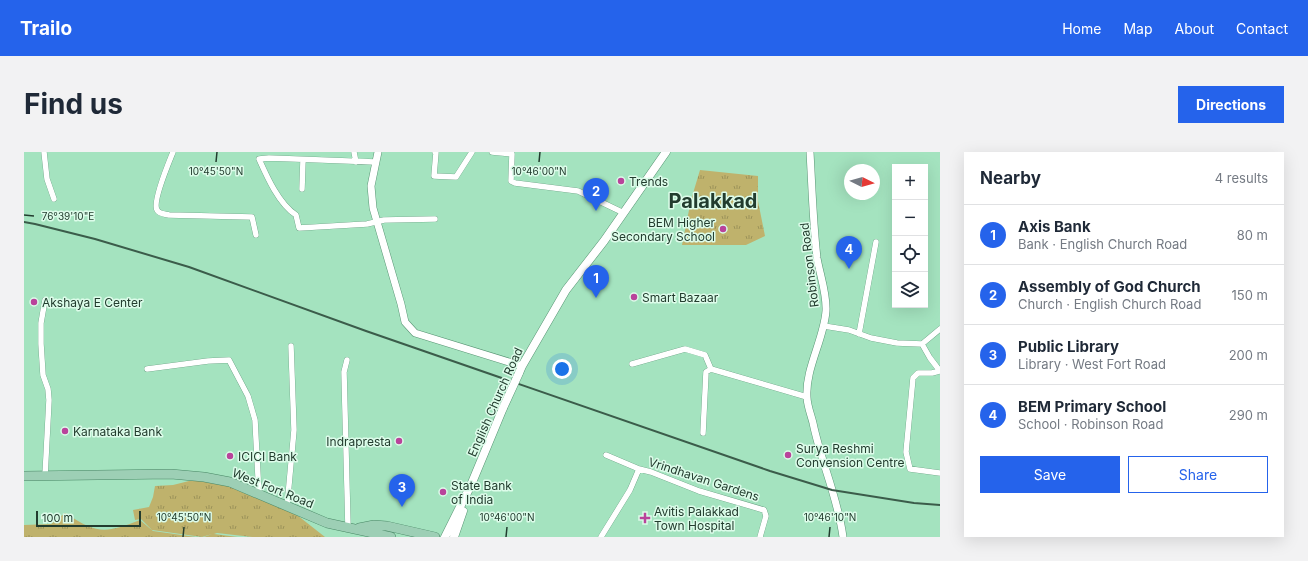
<!DOCTYPE html>
<html lang="en">
<head>
<meta charset="utf-8">
<style>
	:root { --surface:#fff; --page:#f2f2f3; --text:#1f2937; --muted:#747a83; --line:#e0e1e3; --accent:#2563eb }
	body { margin:0; font-family:Inter,sans-serif; background:var(--page); color:var(--text) }
	.controls { position:absolute; right:12px; top:12px; display:grid; overflow:hidden; border-radius:0px; box-shadow:0 4px 16px #0002 }
	.controls button { width:36px; height:36px; display:grid; place-items:center; padding:0; border:0; border-bottom:1px solid var(--line); background:var(--surface); color:var(--text); font:20px sans-serif }
	.compass { position:absolute; left:820px; top:12px; width:36px; height:36px; border-radius:50%; background:var(--surface); box-shadow:0 4px 16px #0002; rotate:95deg }
	.scale { position:absolute; left:12px; bottom:10px; width:105px; box-sizing:border-box; padding-left:4px; border:2px solid #223c2e; border-top:0; font-size:11px; line-height:14px; white-space:nowrap; color:#223c2e; -webkit-text-stroke:3px #ddfcea; paint-order:stroke }
	.you { position:absolute; left:538px; top:217px; width:14px; height:14px; margin:-10px; border:3px solid #fff; border-radius:50%; background:#1a73e8; box-shadow:0 0 0 6px #1a73e833 }
	.badge { display:grid; place-items:center; width:26px; height:26px; border-radius:50%; background:var(--accent); color:#fff; font-size:13px; font-weight:700 }
	.pin { position:absolute; translate:-50% -33px; filter:drop-shadow(0 1px 2px #0008) }
	.pin::after { content:''; position:absolute; top:21px; width:14px; height:12px; background:inherit; clip-path:polygon(0 0,100% 0,50% 100%) }
	.list { margin:0; padding:0; list-style:none }
	h2 { display:flex; justify-content:space-between; align-items:center; height:52px; margin:0; padding:0 16px; font-size:17px }
	h2 small { font-size:13px; font-weight:400; color:var(--muted) }
	.list li { display:grid; grid-template-columns:26px 1fr auto; gap:12px; align-items:center; box-sizing:border-box; height:60px; padding:0 16px; border-top:1px solid var(--line) }
	.list b { display:block; font-size:15px; white-space:nowrap }
	.list p { margin:0; font-size:13px; white-space:nowrap; color:var(--muted) }
	.list em { font-size:13px; font-style:normal; color:var(--muted) }
	.actions { display:flex; gap:8px; padding:12px 16px }
	.actions a { flex:1; padding:9px 0; border:1px solid var(--accent); border-radius:0px; text-align:center; font-size:14px; color:var(--accent) }
	.actions .main { background:var(--accent); color:#fff }
	.icon { flex:none; width:22px; height:22px; fill:none; stroke:currentColor; stroke-width:2; stroke-linecap:round; stroke-linejoin:round }
	.map { position:relative; flex:none; width:916px; height:385px; overflow:hidden; border-radius:0px }
	header { display:flex; align-items:center; gap:24px; box-sizing:border-box; height:56px; padding:0 20px; background:var(--accent); color:#fff }
	header strong { font-size:19px }
	nav { display:flex; gap:22px; margin-inline-start:auto; font-size:14px }
	.intro { display:flex; align-items:center; justify-content:space-between; box-sizing:border-box; height:96px; padding:0 24px }
	h1 { margin:0; font-size:28px }
	.button { padding:10px 18px; border-radius:0px; background:var(--accent); color:#fff; font-size:14px; font-weight:700 }
	main { display:flex; gap:24px; padding:0 24px }
	aside { flex:1; background:var(--surface); border-radius:0px; box-shadow:0 4px 16px #0002 }
	.map>svg:first-child { display:block }
	.park { fill:url(#park-tufts) }
	.lines { fill:none; stroke-linecap:round; stroke-linejoin:round }
	.minor-casing { stroke:#579473; stroke-width:6 }
	.tertiary-casing { stroke:#579473; stroke-width:8 }
	.secondary-casing { stroke:#579473; stroke-width:9 }
	.primary-casing { stroke:#488765; stroke-width:10 }
	.minor { stroke:#fff; stroke-width:5.5 }
	.tertiary { stroke:#fff; stroke-width:7 }
	.secondary { stroke:#fff; stroke-width:8 }
	.primary { stroke:#9dcfb5; stroke-width:9 }
	.rail { stroke:#3b5c4a; stroke-width:2 }
	.secondary-bridge-casing { stroke:#579473; stroke-width:9; stroke-linecap:butt }
	.secondary-bridge { stroke:#fff; stroke-width:8 }
	.ticks { fill:none; stroke:#223c2e; stroke-width:1.5 }
	.poi-dot { fill:#b9439b; stroke:#ddfcea; stroke-width:1.5 }
	.labels { text-anchor:middle; dominant-baseline:central; stroke-width:3; stroke-linejoin:round; paint-order:stroke }
	.poi-label { font-size:12px; fill:#223c2e; stroke:#ddfcea; text-anchor:start }
	.street-label { font-size:12px; fill:#223c2e; stroke:#ddfcea }
	.town-label { font-size:20px; font-weight:bold; fill:#223c2e; stroke:#ddfcea }
	.ticks-label { font-size:10px; text-anchor:middle; fill:#223c2e; stroke:#ddfcea; stroke-width:3; stroke-linejoin:round; paint-order:stroke }
</style>
</head>
<body>
<header>
<strong>Trailo</strong>
<nav><a>Home</a><a>Map</a><a>About</a><a>Contact</a></nav>
</header>
<div class="intro"><h1>Find us</h1><a class="button">Directions</a></div>
<main>
<div class="map">
<svg width="916" height="385" viewBox="0 0 916 385">
	<defs>
		<pattern id="park-tufts" width="24" height="20" patternUnits="userSpaceOnUse"><rect width="24" height="20" fill="#bfb26c"/><path d="M3 7l-1-3M5 7V3M7 7l1-3M15 17l-1-3M17 17v-4M19 17l1-3" fill="none" stroke="#9b9259"/></pattern>
	</defs>
	<rect width="100%" height="100%" fill="#a4e3bf"/>
	<!-- park -->
	<path class="park" d="M676,18l58,6v25l7,35 -19,9h-64l9,-45z
		M173,327l21,5h13l66,31 28,22h-73l-35,-4 -3,1 24,3h-34l8,-3 -10,3 -50,-7 -11,-11 -6,1 -2,-10 16,-3 4,-10 2,-11 18,-1z
		M41,361c33,21 39,21 75,7l13,11 43,6h-172v-12l27,-1z"/>
	<g class="lines">
		<defs>
			<path id="minor" d="M20,0l3,27 7,20
				M149,0c-4,10 -21,50 -16,58 2,4 8,4 12,5l83,2 4,18
				M330,0l2,10
				M411,0h1l-2,24 22,1 16,-25
				M468,0l20,2 -1,27 4,2 63,8 46,22
				M351,10l-106,-4 -10,1c8,18 20,45 37,56l3,13 68,-4 17,-4 51,-1
				M278,37l1,-29
				M21,148l-4,23v21l2,31 5,14 1,11 -4,76
				M800,174l25,4 22,8 26,5 25,1 18,-15
				M835,182l17,-92
				M898,192l8,14 10,13
				M323,208l-3,12 4,155
				M608,212l53,-15 20,6 6,14 96,28
				M123,217l61,-8 21,-1 19,36 7,24 4,75
				M916,219l-8,2h-14l-5,5 -7,74 4,17 30,4
				M679,281l3,-61 5,-3
				M582,303l33,14
				M263,355l7,-77 -3,-84
				M577,385l29,-47 9,-21 12,3 48,19 65,19 2,6 -6,21"/>
			<path id="tertiary" d="M354,0l-7,34 2,22 28,96 4,18 10,11 107,33
				M786,0c2,35 3,71 7,106 3,17 10,36 9,53 -2,28 -21,58 -19,86 0,8 4,18 6,26 8,39 25,75 30,114"/>
			<path id="secondary" d="M495,221l3,-7 44,-76 38,-49 62,-89
				M421,385l26,-52 32,-77
				M430,385l9,-26"/>
			<path id="primary" d="M0,324l147,-2 33,3 26,5 97,41 64,14
				M335,376l15,-3 13,1 48,11"/>
		</defs>
		<!-- minor casing -->
		<use href="#minor" class="minor-casing"/>
		<!-- tertiary casing -->
		<use href="#tertiary" class="tertiary-casing"/>
		<!-- secondary casing -->
		<use href="#secondary" class="secondary-casing"/>
		<!-- primary casing -->
		<use href="#primary" class="primary-casing"/>
		<!-- minor -->
		<use href="#minor" class="minor"/>
		<!-- tertiary -->
		<use href="#tertiary" class="tertiary"/>
		<!-- secondary -->
		<use href="#secondary" class="secondary"/>
		<!-- primary -->
		<use href="#primary" class="primary"/>
		<!-- rail -->
		<path class="rail" d="M0,70l11,2 60,15 94,28 177,64 404,140 62,19 82,13 26,2"/>
		<defs>
			<path id="secondary-bridge" d="M479,256l16,-35"/>
		</defs>
		<!-- secondary-bridge casing -->
		<use href="#secondary-bridge" class="secondary-bridge-casing"/>
		<!-- secondary-bridge -->
		<use href="#secondary-bridge" class="secondary-bridge"/>
	</g>
	<!-- ticks -->
	<path class="ticks" d="M192,10l1,-10M515,10l1,-10M0,63l10,1M159,385l1,-10M482,385l1,-10M805,385l1,-10"/>
	<!-- markers -->
	<g class="poi-dot">
		<circle cx="597" cy="29" r="4"/>
		<circle cx="699" cy="77" r="4"/>
		<circle cx="610" cy="145" r="4"/>
		<circle cx="10" cy="150" r="4"/>
		<circle cx="41" cy="279" r="4"/>
		<circle cx="375" cy="289" r="4"/>
		<circle cx="764" cy="303" r="4"/>
		<circle cx="206" cy="304" r="4"/>
		<circle cx="419" cy="340" r="4"/>
		<path d="M619 360h4v4h4v4h-4v4h-4v-4h-4v-4h4z"/>
	</g>
	<g class="labels">
		<!-- poi labels -->
		<g class="poi-label">
			<text x="605" y="29">Trends</text>
			<text x="691" y="70" text-anchor="end">BEM Higher<tspan x="691" dy="14">Secondary School</tspan></text>
			<text x="618" y="145">Smart Bazaar</text>
			<text x="18" y="150">Akshaya E Center</text>
			<text x="49" y="279">Karnataka Bank</text>
			<text x="367" y="289" text-anchor="end">Indrapresta</text>
			<text x="772" y="296">Surya Reshmi<tspan x="772" dy="14">Convension Centre</tspan></text>
			<text x="214" y="304">ICICI Bank</text>
			<text x="427" y="333">State Bank<tspan x="427" dy="14">of India</tspan></text>
			<text x="630" y="359">Avitis Palakkad<tspan x="630" dy="14">Town Hospital</tspan></text>
		</g>
		<!-- street labels -->
		<g class="street-label">
			<text transform="translate(785 113) rotate(-97)">Robinson Road</text>
			<text transform="translate(471 250) rotate(-66)">English Church Road</text>
			<text transform="translate(680 327) rotate(18)">Vrindhavan Gardens</text>
			<text transform="translate(249 336) rotate(22)">West Fort Road</text>
		</g>
		<!-- town labels -->
		<g class="town-label">
			<text x="689" y="49">Palakkad</text>
		</g>
	</g>
	<g class="ticks-label">
		<text x="192" y="23">10°45'50"N</text>
		<text x="515" y="23">10°46'00"N</text>
		<text x="44" y="68">76°39'10"E</text>
		<text x="160" y="369">10°45'50"N</text>
		<text x="483" y="369">10°46'00"N</text>
		<text x="806" y="369">10°46'10"N</text>
	</g>
</svg>
<div class="controls">
<button>+</button>
<button>−</button>
<button><svg class="icon" aria-label="locate" viewBox="0 0 24 24"><circle cx="12" cy="12" r="6"/><path d="M12 2v4M12 18v4M2 12h4M18 12h4"/></svg></button>
<button><svg class="icon" aria-label="layers" viewBox="0 0 24 24"><path d="M12 4l9 5-9 5-9-5zM3 14l9 5 9-5"/></svg></button>
</div>
<svg class="compass" viewBox="-18 -18 36 36"><path d="M0-13l5 13h-10z" fill="#e53935"/><path d="M0 13l5-13h-10z" fill="#747a83"/></svg>
<div class="scale">100 m</div>
<div class="you"></div>
<div class="pin badge" style="left:572px;top:146px">1</div>
<div class="pin badge" style="left:572px;top:59px">2</div>
<div class="pin badge" style="left:378px;top:355px">3</div>
<div class="pin badge" style="left:825px;top:117px">4</div>
</div>
<aside>
<h2>Nearby<small>4 results</small></h2>
<ul class="list">
<li><span class="badge">1</span><div><b>Axis Bank</b><p>Bank · English Church Road</p></div><em>80 m</em></li>
<li><span class="badge">2</span><div><b>Assembly of God Church</b><p>Church · English Church Road</p></div><em>150 m</em></li>
<li><span class="badge">3</span><div><b>Public Library</b><p>Library · West Fort Road</p></div><em>200 m</em></li>
<li><span class="badge">4</span><div><b>BEM Primary School</b><p>School · Robinson Road</p></div><em>290 m</em></li>
</ul>
<div class="actions"><a class="main">Save</a><a>Share</a></div>
</aside>
</main>
</body>
</html>
